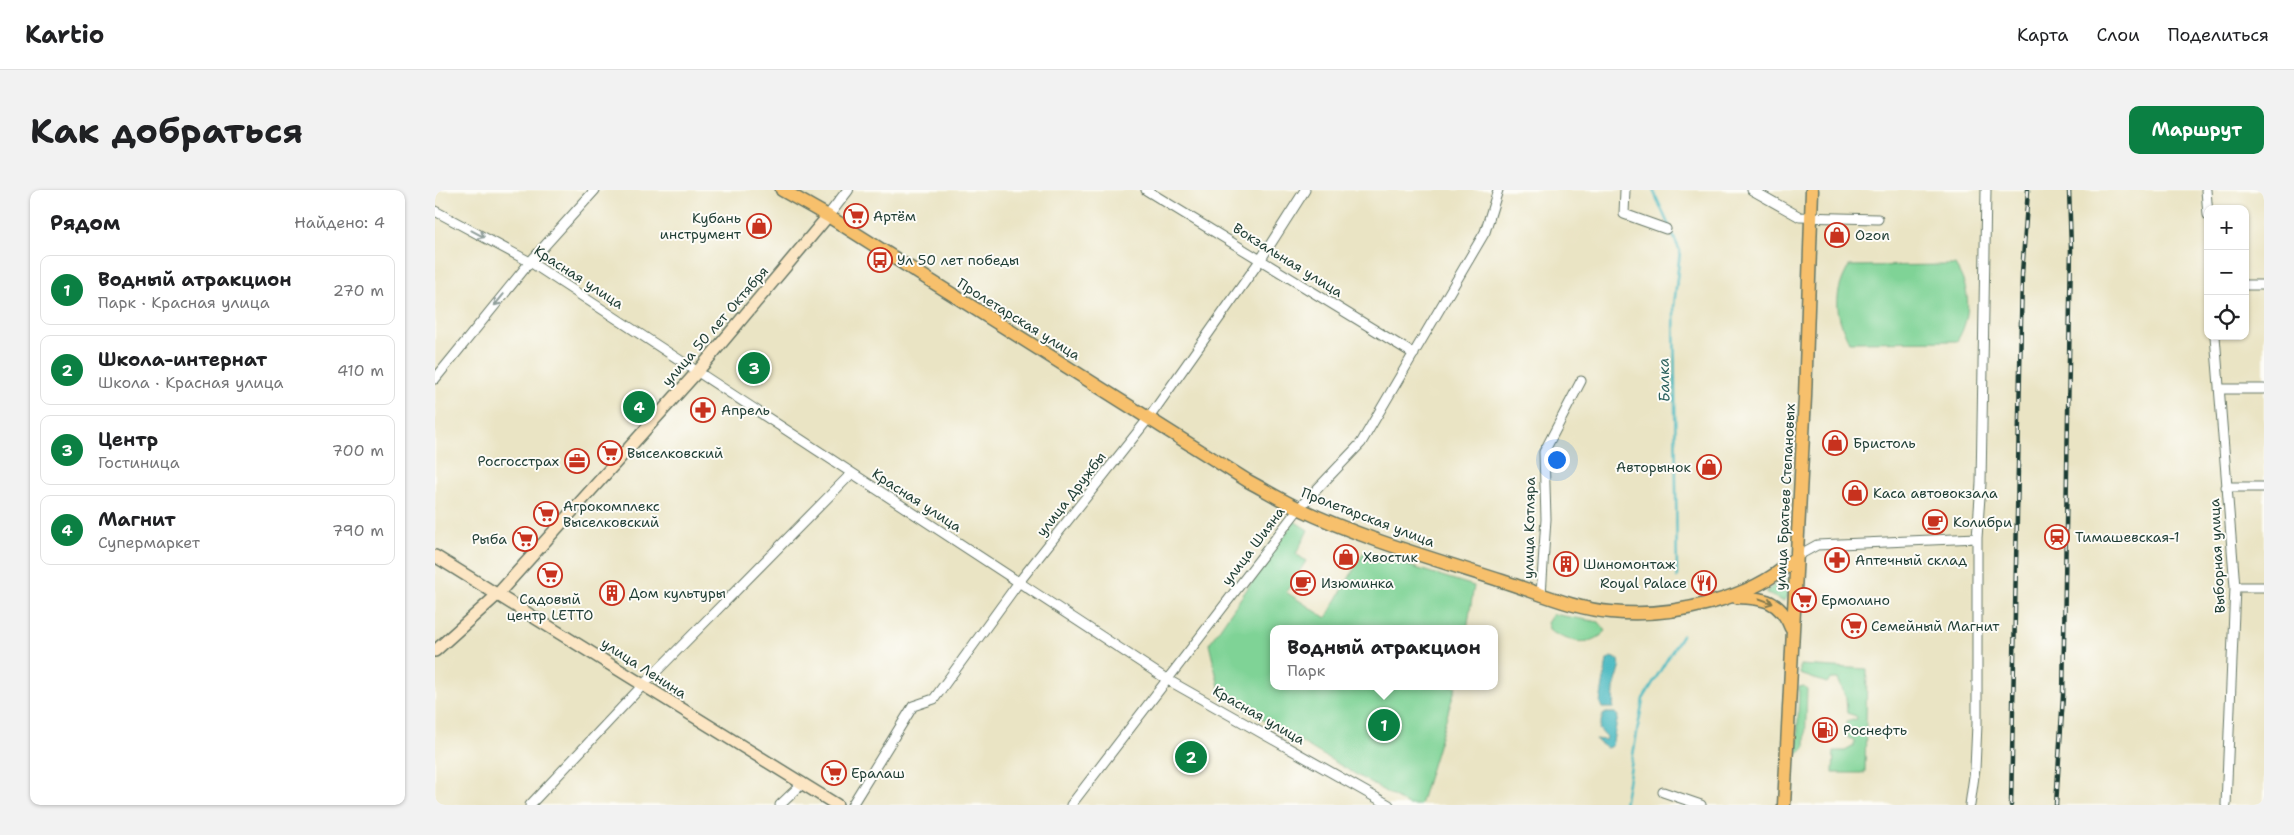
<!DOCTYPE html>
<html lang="ru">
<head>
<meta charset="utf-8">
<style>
	:root { --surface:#fff; --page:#f2f2f2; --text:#202124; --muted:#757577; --line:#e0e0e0; --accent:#0b8043 }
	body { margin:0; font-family:"Shantell Sans",sans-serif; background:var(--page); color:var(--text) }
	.controls { position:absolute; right:15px; top:15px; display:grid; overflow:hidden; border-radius:10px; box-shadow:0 1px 4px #0004 }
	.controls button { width:45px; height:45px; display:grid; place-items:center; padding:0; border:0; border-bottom:1px solid var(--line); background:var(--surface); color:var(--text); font:25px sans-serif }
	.you { position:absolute; left:1121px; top:269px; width:18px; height:18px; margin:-12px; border:4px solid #fff; border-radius:50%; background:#1a73e8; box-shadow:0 0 0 8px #1a73e833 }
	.badge { display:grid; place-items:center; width:32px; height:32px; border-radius:50%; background:var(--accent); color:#fff; font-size:16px; font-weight:700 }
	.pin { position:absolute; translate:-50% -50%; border:2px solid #fff; box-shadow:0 1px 5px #0006 }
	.popup { position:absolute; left:835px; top:435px; width:228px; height:65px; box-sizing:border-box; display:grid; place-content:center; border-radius:10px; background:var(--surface); filter:drop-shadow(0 1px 4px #0005); font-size:16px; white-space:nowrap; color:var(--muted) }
	.popup b { font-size:19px; color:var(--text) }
	.popup::after { content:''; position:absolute; left:50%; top:100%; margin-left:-10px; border:10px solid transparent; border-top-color:var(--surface) }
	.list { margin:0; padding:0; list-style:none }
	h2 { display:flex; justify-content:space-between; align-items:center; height:65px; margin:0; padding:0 20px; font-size:21px }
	h2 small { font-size:16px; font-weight:400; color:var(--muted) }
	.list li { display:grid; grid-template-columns:32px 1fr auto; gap:15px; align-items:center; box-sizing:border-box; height:70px; margin:0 10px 10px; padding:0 10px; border:1px solid var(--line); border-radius:10px }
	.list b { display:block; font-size:19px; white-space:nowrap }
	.list p { margin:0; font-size:16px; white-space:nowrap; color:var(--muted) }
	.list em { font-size:16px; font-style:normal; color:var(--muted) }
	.icon { flex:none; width:28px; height:28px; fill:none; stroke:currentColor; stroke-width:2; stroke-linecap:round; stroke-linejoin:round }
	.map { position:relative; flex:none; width:1829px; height:615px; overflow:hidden; border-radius:10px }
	header { display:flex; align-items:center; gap:30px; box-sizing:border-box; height:70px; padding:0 25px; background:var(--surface); border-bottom:1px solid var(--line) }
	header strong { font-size:24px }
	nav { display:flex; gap:28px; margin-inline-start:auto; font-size:18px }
	.intro { display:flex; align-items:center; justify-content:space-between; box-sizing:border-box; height:120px; padding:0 30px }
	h1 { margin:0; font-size:35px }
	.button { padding:12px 22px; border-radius:10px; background:var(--accent); color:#fff; font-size:18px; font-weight:700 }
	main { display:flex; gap:30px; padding:0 30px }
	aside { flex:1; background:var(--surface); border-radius:10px; box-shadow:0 1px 4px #0004 }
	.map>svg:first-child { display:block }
	.green { fill:#7fd396; stroke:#4f8865 }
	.water { fill:#4bbac1; stroke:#357c7a }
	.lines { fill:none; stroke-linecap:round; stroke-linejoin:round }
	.stream { stroke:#4bbac1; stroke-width:2.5 }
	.minor-casing { stroke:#676; stroke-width:11 }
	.tertiary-casing { stroke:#676; stroke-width:12 }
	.secondary-casing { stroke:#676; stroke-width:14 }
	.primary-casing { stroke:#676; stroke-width:15 }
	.minor { stroke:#fff; stroke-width:9 }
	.tertiary { stroke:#fff; stroke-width:10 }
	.secondary { stroke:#fce6c4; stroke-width:11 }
	.primary { stroke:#f7c06c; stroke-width:12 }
	.rail-casing { stroke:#1f3d34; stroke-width:4.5 }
	.rail { stroke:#fdfcf7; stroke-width:2.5; stroke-dasharray:8; stroke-linecap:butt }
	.oneway { stroke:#8f9e9a }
	.oneway2 { stroke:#80784d }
	.labels { text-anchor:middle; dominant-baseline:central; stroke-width:4; stroke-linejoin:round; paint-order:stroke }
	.poi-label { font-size:14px; fill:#1f3d34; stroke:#fdfcf7; text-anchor:start }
	.street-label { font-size:14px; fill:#1f3d34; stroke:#fdfcf7 }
	.water-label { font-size:15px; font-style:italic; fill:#2c625e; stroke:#fdfcf7 }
</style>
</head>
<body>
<header>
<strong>Kartio</strong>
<nav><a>Карта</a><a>Слои</a><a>Поделиться</a></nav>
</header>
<div class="intro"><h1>Как добраться</h1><a class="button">Маршрут</a></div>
<main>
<aside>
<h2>Рядом<small>Найдено: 4</small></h2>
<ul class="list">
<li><span class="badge">1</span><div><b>Водный атракцион</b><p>Парк · Красная улица</p></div><em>270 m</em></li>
<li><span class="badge">2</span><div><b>Школа-интернат</b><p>Школа · Красная улица</p></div><em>410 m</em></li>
<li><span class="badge">3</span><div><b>Центр</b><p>Гостиница</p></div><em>700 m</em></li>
<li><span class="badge">4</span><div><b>Магнит</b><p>Супермаркет</p></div><em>790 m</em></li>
</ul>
</aside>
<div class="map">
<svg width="1829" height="615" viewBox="0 0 1829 615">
	<rect width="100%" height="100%" fill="#fdfcf7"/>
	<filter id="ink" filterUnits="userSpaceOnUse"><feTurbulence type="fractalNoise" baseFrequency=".02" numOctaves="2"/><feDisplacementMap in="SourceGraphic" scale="10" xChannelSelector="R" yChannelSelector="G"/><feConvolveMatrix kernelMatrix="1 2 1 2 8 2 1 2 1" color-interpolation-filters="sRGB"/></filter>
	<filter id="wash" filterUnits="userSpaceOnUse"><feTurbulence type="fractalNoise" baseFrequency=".0096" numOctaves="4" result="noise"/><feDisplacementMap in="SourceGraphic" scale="20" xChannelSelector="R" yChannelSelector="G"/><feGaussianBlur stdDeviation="1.12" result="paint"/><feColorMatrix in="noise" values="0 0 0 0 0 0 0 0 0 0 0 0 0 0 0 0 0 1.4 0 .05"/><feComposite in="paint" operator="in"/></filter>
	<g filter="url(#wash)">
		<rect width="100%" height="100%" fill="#eae4c4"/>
		<!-- green -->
		<path class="green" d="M1520,75c16,25 17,51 2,76l-108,1c-14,-28 -16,-48 0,-76z
			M859,331l14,9 -12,24 10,7 -20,31 40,26 38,-66 110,34 -7,43h-193v57h182l-36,119h-12l-187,-110 -12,-51z
			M1349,387l4,3 2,6 -3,12 -4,3 -16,-7v-3z
			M1118,424l46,8 7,9c-16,17 -37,11 -56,0l-3,-8z
			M1365,475l67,4 -2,104h-32l1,-22h11l9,-5v-6l-6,-2 -2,-16 11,-3 -1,-3 -9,-3 -1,-16 -8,-18h-7l-4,4 -27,-9z
			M1369,496l3,3 -2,59 -8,6 2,-65v-2z"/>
		<!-- water -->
		<path class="water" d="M1176,467l8,3 1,8 -6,20 -1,20h-11l-2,-5 7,-43z
			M1171,523h9l3,3 -6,30 -5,2 -9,-6 -2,-3 9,1 1,-3 -7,-8 4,-14z"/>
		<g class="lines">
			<!-- stream -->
			<path class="stream" d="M1218,0l27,61 -6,55 3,271
				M1189,615l19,-106 39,-64"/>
		</g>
	</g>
	<g filter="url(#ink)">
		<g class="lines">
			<defs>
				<path id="minor" d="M711,0l268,164
					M1190,0l-1,24 42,15
					M1317,0l48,27 78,2
					M1771,0l2,25
					M0,21l95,51 638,418 221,125
					M1810,95h19
					M1780,146l20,251 -9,218
					M0,189l95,-117 65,-72
					M1784,199h45
					M1791,297h38
					M1362,366l20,-11 160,-7
					M1800,397h29
					M1106,405l5,-76 -2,-67 37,-71
					M1228,602l38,13
					M95,615l112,-119 209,-212
					M345,615l23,-22
					M417,615l61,-99 21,-7 85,-117 129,-163 113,-160 44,-69
					M636,615l228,-297 62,-65 124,-211 13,-42
					M1535,615l5,-36 2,-45v-186l4,-55 5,-293"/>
				<path id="tertiary" d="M393,26l20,-26"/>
				<path id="secondary" d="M0,366l402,249
					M0,461l61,-55 202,-225 130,-155"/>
				<path id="primary" d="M347,0l46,26 420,265c17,9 33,19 50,27 65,31 136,51 204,73 35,11 72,28 109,31 59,6 144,-12 186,-56
					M1301,407c28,1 44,3 55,31
					M1349,615l21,-408 7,-207"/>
			</defs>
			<!-- minor casing -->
			<use href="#minor" class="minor-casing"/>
			<!-- tertiary casing -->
			<use href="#tertiary" class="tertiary-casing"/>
			<!-- secondary casing -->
			<use href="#secondary" class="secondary-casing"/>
			<!-- primary casing -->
			<use href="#primary" class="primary-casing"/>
			<!-- minor -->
			<use href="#minor" class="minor"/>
			<!-- tertiary -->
			<use href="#tertiary" class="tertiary"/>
			<!-- secondary -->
			<use href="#secondary" class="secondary"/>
			<!-- primary -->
			<use href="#primary" class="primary"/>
			<defs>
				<path id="rail" d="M1576,615l11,-531 6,-84
					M1621,615l7,-109 8,-448 -2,-58"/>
			</defs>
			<!-- rail casing -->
			<use href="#rail" class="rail-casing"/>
			<!-- rail -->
			<use href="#rail" class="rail"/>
		</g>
		<!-- one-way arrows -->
		<defs><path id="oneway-shaft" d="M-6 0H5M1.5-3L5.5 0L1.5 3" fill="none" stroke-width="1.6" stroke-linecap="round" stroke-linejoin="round" transform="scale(1.25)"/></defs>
		<g class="oneway">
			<use href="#oneway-shaft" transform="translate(43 44) rotate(28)"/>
			<use href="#oneway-shaft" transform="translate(64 110) rotate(129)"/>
		</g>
		<use class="oneway2" href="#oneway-shaft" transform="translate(1331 411) rotate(20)"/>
	</g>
	<!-- icons -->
	<defs>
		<symbol id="supermarket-ring" viewBox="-11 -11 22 22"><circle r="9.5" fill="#fdfcf7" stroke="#c8321e" stroke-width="1.5"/><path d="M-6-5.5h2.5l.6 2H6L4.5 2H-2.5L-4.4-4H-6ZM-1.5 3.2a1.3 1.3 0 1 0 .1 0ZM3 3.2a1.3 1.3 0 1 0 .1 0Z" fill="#c8321e"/></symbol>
		<symbol id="shop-ring" viewBox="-11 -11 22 22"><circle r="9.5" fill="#fdfcf7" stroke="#c8321e" stroke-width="1.5"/><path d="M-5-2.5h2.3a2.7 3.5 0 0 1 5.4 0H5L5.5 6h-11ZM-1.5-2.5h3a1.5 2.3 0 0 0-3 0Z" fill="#c8321e"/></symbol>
		<symbol id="bus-ring" viewBox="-11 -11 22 22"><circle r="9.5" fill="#fdfcf7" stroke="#c8321e" stroke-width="1.5"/><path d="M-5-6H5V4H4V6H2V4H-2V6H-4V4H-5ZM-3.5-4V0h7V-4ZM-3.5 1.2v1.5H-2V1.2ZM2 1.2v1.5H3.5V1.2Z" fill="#c8321e"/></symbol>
		<symbol id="pharmacy-ring" viewBox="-11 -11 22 22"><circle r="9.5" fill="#fdfcf7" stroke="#c8321e" stroke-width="1.5"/><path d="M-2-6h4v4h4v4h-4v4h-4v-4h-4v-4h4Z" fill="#c8321e"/></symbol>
		<symbol id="office-ring" viewBox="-11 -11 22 22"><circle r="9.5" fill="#fdfcf7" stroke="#c8321e" stroke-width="1.5"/><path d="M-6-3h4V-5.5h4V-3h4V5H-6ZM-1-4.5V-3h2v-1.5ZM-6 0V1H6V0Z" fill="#c8321e"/></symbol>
		<symbol id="cafe-ring" viewBox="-11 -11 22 22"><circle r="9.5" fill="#fdfcf7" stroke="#c8321e" stroke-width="1.5"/><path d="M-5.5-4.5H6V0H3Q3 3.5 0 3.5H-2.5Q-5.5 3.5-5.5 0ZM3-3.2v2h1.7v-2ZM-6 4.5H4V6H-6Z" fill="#c8321e"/></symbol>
		<symbol id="station-ring" viewBox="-11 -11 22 22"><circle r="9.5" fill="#fdfcf7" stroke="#c8321e" stroke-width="1.5"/><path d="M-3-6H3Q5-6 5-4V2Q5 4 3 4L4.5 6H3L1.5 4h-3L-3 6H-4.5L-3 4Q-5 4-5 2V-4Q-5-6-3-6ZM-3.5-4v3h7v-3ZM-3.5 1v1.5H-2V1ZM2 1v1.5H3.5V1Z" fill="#c8321e"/></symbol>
		<symbol id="building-ring" viewBox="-11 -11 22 22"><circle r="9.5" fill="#fdfcf7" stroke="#c8321e" stroke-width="1.5"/><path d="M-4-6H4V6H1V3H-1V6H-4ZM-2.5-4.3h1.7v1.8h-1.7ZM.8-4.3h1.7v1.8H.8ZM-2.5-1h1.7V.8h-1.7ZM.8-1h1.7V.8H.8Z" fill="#c8321e"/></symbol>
		<symbol id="restaurant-ring" viewBox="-11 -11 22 22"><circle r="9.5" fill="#fdfcf7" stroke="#c8321e" stroke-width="1.5"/><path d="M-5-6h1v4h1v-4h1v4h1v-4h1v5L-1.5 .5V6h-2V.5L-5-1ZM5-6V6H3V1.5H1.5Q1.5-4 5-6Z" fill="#c8321e"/></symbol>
		<symbol id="fuel-ring" viewBox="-11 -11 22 22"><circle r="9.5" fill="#fdfcf7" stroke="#c8321e" stroke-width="1.5"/><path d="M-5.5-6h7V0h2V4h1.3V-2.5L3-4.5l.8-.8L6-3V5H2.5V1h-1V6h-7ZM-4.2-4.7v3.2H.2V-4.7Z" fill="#c8321e"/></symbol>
	</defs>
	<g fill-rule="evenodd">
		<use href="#supermarket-ring" x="407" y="12" width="28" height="28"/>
		<use href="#shop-ring" x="310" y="22" width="28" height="28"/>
		<use href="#shop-ring" x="1388" y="31" width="28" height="28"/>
		<use href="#bus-ring" x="431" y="56" width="28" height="28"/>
		<use href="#pharmacy-ring" x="254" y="206" width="28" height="28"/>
		<use href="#shop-ring" x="1386" y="239" width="28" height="28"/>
		<use href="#supermarket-ring" x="161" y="249" width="28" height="28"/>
		<use href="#office-ring" x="128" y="257" width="28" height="28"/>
		<use href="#shop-ring" x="1260" y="263" width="28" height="28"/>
		<use href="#shop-ring" x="1406" y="289" width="28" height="28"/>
		<use href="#supermarket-ring" x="97" y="310" width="28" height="28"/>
		<use href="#cafe-ring" x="1486" y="318" width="28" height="28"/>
		<use href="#station-ring" x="1608" y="333" width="28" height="28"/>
		<use href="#supermarket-ring" x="76" y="335" width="28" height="28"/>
		<use href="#shop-ring" x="897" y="353" width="28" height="28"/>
		<use href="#pharmacy-ring" x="1388" y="356" width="28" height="28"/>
		<use href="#building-ring" x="1117" y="360" width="28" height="28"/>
		<use href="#supermarket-ring" x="101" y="371" width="28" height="28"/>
		<use href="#cafe-ring" x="854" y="379" width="28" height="28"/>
		<use href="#restaurant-ring" x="1255" y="379" width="28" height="28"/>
		<use href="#building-ring" x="163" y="389" width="28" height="28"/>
		<use href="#supermarket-ring" x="1355" y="396" width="28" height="28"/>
		<use href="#supermarket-ring" x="1405" y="422" width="28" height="28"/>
		<use href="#fuel-ring" x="1376" y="526" width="28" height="28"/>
		<use href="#supermarket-ring" x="385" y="569" width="28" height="28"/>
	</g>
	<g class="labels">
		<!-- poi labels -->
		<g class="poi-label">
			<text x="438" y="26">Артём</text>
			<text x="306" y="28" text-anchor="end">Кубань<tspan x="306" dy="16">инструмент</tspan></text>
			<text x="1420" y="45">Ozon</text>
			<text x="462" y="70">Ул 50 лет победы</text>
			<text x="286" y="220">Апрель</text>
			<text x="1418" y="253">Бристоль</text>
			<text x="192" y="263">Выселковский</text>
			<text x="124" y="271" text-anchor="end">Росгосстрах</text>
			<text x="1256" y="277" text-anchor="end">Авторынок</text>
			<text x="1438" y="303">Каса автовокзала</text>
			<text x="128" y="316">Агрокомплекс<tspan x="128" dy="16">Выселковский</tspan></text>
			<text x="1518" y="332">Колибри</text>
			<text x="1640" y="347">Тимашевская-1</text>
			<text x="72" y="349" text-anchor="end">Рыба</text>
			<text x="928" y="367">Хвостик</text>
			<text x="1420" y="370">Аптечный склад</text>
			<text x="1148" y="374">Шиномонтаж</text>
			<text x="886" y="393">Изюминка</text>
			<text x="1252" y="393" text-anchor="end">Royal Palace</text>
			<text x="194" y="403">Дом культуры</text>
			<text x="115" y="409" text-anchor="middle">Садовый<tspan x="115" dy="16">центр LETTO</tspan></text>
			<text x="1386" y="410">Ермолино</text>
			<text x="1436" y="436">Семейный Магнит</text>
			<text x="1408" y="540">Роснефть</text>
			<text x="416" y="583">Ералаш</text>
		</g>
		<!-- street labels -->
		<g class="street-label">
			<text transform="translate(853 70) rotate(32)">Вокзальная улица</text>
			<text transform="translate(144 87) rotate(33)">Красная улица</text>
			<text transform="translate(584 129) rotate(32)">Пролетарская улица</text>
			<text transform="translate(280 136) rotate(-49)">улица 50 лет Октября</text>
			<text transform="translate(636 304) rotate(-52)">улица Дружбы</text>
			<text transform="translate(1350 307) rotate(-87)">улица Братьев Степановых</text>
			<text transform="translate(482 310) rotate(33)">Красная улица</text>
			<text transform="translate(933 327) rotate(21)">Пролетарская улица</text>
			<text transform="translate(1094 338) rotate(-89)">улица Котляра</text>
			<text transform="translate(818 356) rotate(-53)">улица Шияна</text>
			<text transform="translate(1782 366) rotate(-93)">Выборная улица</text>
			<text transform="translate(209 478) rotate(33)">улица Ленина</text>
			<text transform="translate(824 525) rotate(30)">Красная улица</text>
		</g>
		<!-- water labels -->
		<g class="water-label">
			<text transform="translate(1229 190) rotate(-91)">Балка</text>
		</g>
	</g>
</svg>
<div class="controls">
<button>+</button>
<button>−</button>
<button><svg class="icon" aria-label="locate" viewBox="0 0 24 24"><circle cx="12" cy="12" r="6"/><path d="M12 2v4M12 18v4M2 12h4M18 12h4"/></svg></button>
</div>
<div class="you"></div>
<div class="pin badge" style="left:949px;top:535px">1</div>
<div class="popup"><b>Водный атракцион</b>Парк</div>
<div class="pin badge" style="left:756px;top:567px">2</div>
<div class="pin badge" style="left:319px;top:178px">3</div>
<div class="pin badge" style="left:204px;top:217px">4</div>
</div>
</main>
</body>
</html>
